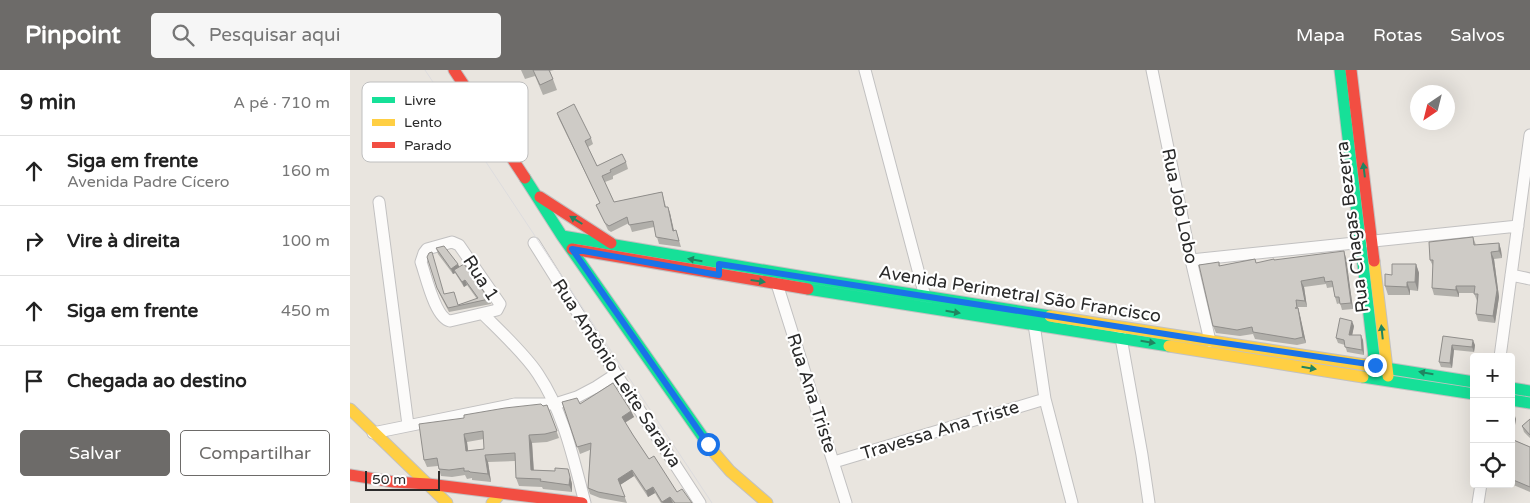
<!DOCTYPE html>
<html lang="pt">
<head>
<meta charset="utf-8">
<style>
	:root { --surface:#fff; --page:#f6f6f6; --text:#222; --muted:#767676; --line:#e0e0e0; --accent:#6d6b69 }
	body { margin:0; font-family:"Varela Round",sans-serif; background:var(--page); color:var(--text) }
	.controls { position:absolute; right:15px; bottom:15px; display:grid; overflow:hidden; border-radius:5px; box-shadow:0 5px 20px #0002 }
	.controls button { width:45px; height:45px; display:grid; place-items:center; padding:0; border:0; border-bottom:1px solid var(--line); background:var(--surface); color:var(--text); font:25px sans-serif }
	.compass { position:absolute; left:1060px; top:15px; width:45px; height:45px; border-radius:50%; background:var(--surface); box-shadow:0 5px 20px #0002; rotate:215deg }
	.scale { position:absolute; left:15px; bottom:12px; width:75px; box-sizing:border-box; padding-left:5px; border:2px solid #2a2a2a; border-top:0; font-size:14px; line-height:18px; white-space:nowrap; color:#2a2a2a; -webkit-text-stroke:4px #fff; paint-order:stroke }
	.stop { position:absolute; width:15px; height:15px; margin:-11px; border:4px solid #1a73e8; border-radius:50%; background:#fff }
	.stop.end { background:#1a73e8; border-color:#fff; box-shadow:0 1px 5px #0008 }
	.list { margin:0; padding:0; list-style:none }
	h2 { display:flex; justify-content:space-between; align-items:center; height:65px; margin:0; padding:0 20px; font-size:21px }
	h2 small { font-size:16px; font-weight:400; color:var(--muted) }
	.list li { display:grid; grid-template-columns:32px 1fr auto; gap:15px; align-items:center; box-sizing:border-box; height:70px; padding:0 20px; border-top:1px solid var(--line) }
	.list b { display:block; font-size:19px; white-space:nowrap }
	.list p { margin:0; font-size:16px; white-space:nowrap; color:var(--muted) }
	.list em { font-size:16px; font-style:normal; color:var(--muted) }
	.actions { display:flex; gap:10px; padding:15px 20px }
	.actions a { flex:1; padding:11px 0; border:1px solid var(--accent); border-radius:5px; text-align:center; font-size:18px; color:var(--accent) }
	.actions .main { background:var(--accent); color:#fff }
	.icon { flex:none; width:28px; height:28px; fill:none; stroke:currentColor; stroke-width:2; stroke-linecap:round; stroke-linejoin:round }
	.map { position:relative; flex:none; width:1180px; height:433px; overflow:hidden }
	header { display:flex; align-items:center; gap:30px; box-sizing:border-box; height:70px; padding:0 25px; background:var(--accent); color:#fff }
	header strong { font-size:24px }
	nav { display:flex; gap:28px; margin-inline-start:auto; font-size:18px }
	.search { width:350px; height:45px; background:var(--page); display:flex; align-items:center; gap:12px; box-sizing:border-box; padding:0 18px; border-radius:5px; color:var(--muted); font-size:19px }
	main { display:flex }
	aside { flex:1; background:var(--surface) }
	.map>svg:first-child { display:block }
	.lines { fill:none; stroke-linecap:round; stroke-linejoin:round }
	.street-casing { stroke:#c2c1c1; stroke-width:13 }
	.fast-casing { stroke:#c2c1c1; stroke-width:13 }
	.slow-casing { stroke:#c2c1c1; stroke-width:13 }
	.jam-casing { stroke:#c2c1c1; stroke-width:13 }
	.street { stroke:#fcfbfa; stroke-width:11 }
	.fast { stroke:#16e098; stroke-width:11 }
	.slow { stroke:#ffcf43; stroke-width:11 }
	.jam { stroke:#f24e42; stroke-width:11 }
	.tram { stroke:#dddcde; stroke-width:1 }
	.wall { fill:#b1afaa; fill-rule:evenodd }
	.shaded-wall { fill:#908e8b }
	.building { fill:#cecbc6; stroke:#908e8b; fill-rule:evenodd }
	.oneway { fill:#208561 }
	.route { stroke:#1a73e8; stroke-width:6 }
	.labels { text-anchor:middle; dominant-baseline:central; stroke-width:4.5; stroke-linejoin:round; paint-order:stroke }
	.street-label { font-size:18px; fill:#2a2a2a; stroke:#fff }
	.key { fill:#fff; stroke:#bfbfbf; stroke-width:1 }
	.key-label { font-size:14px; fill:#2a2a2a }
</style>
</head>
<body>
<header>
<strong>Pinpoint</strong>
<div class="search"><svg class="icon" aria-label="search" viewBox="0 0 24 24"><circle cx="10" cy="10" r="6"/><path d="M15 15l6 6"/></svg>Pesquisar aqui</div>
<nav><a>Mapa</a><a>Rotas</a><a>Salvos</a></nav>
</header>
<main>
<aside>
<h2>9 min<small>A pé · 710 m</small></h2>
<ul class="list">
<li><svg class="icon" aria-label="ahead" viewBox="0 0 24 24"><path d="M12 20V5M6 11l6-6 6 6"/></svg><div><b>Siga em frente</b><p>Avenida Padre Cícero</p></div><em>160 m</em></li>
<li><svg class="icon" aria-label="right" viewBox="0 0 24 24"><path d="M7 20v-9h11M14 6l5 5-5 5"/></svg><div><b>Vire à direita</b></div><em>100 m</em></li>
<li><svg class="icon" aria-label="ahead" viewBox="0 0 24 24"><path d="M12 20V5M6 11l6-6 6 6"/></svg><div><b>Siga em frente</b></div><em>450 m</em></li>
<li><svg class="icon" aria-label="arrive" viewBox="0 0 24 24"><path d="M6 21V4h12l-3 4 3 4H6"/></svg><div><b>Chegada ao destino</b></div></li>
</ul>
<div class="actions"><a class="main">Salvar</a><a>Compartilhar</a></div>
</aside>
<div class="map">
<svg width="1180" height="433" viewBox="0 0 1180 433">
	<rect width="100%" height="100%" fill="#e9e5df"/>
	<g class="lines">
		<defs>
			<path id="street" d="M515,0l62,234
				M802,0l39,190 19,81
				M29,132l29,223
				M102,172l7,3 41,59 -3,6 -47,11c-15,-3 -24,-45 -29,-59l3,-9 3,-4z
				M184,173l82,131 84,129
				M841,190l327,-34
				M1161,205l19,4
				M427,214l69,219
				M133,244c17,17 42,40 55,60 26,39 35,84 47,129
				M684,254l11,75 27,104
				M770,262l22,123 7,48
				M1150,287l30,-222
				M23,363l142,-29h40l22,-7 19,-10 20,-13
				M484,392l211,-63
				M1128,433l3,-19"/>
			<path id="fast" d="M990,0l36,304
				M175,108l37,58 150,214
				M212,166l242,41 246,39
				M458,219l361,57
				M1029,297l95,15
				M1013,307l111,17
				M1161,318l19,3
				M1161,330l19,3"/>
			<path id="slow" d="M1024,191l14,115
				M700,246l329,51
				M819,276l194,31
				M0,339l97,94
				M362,380l18,21 37,32
				M142,433l9,-10"/>
			<path id="jam" d="M104,0l71,108
				M1001,0l23,191
				M190,127l71,46
				M222,179l236,40
				M0,405l44,7 34,2 154,19"/>
		</defs>
		<!-- street casing -->
		<use href="#street" class="street-casing"/>
		<!-- fast casing -->
		<use href="#fast" class="fast-casing"/>
		<!-- slow casing -->
		<use href="#slow" class="slow-casing"/>
		<!-- jam casing -->
		<use href="#jam" class="jam-casing"/>
		<!-- street -->
		<use href="#street" class="street"/>
		<!-- fast -->
		<use href="#fast" class="fast"/>
		<!-- slow -->
		<use href="#slow" class="slow"/>
		<!-- jam -->
		<use href="#jam" class="jam"/>
		<!-- tram -->
		<path class="tram" d="M75,0l287,433"/>
	</g>
	<!-- wall -->
	<path class="wall" d="M171,0h33l-4,1 7,19 -14,5 -8,-19 -10,3z
		M207,43l34,25 2,6 -5,3 9,19 29,-4 2,7 -15,7v3l-8,3 9,20 48,-10 4,15 4,6 4,17h2l5,17 -22,-3 -5,-17 -22,5 -3,-9 -18,9 -3,-2 -12,-25 4,-2 -41,-84z
		M1123,167l3,8 23,-2 2,7 1,8 -8,1 5,38 -4,26 -17,-2 -2,-7 1,-13 -3,-8h-15v4l-25,-2 -2,-7 1,-22 -3,-6z
		M86,178l22,16 1,3 30,32 2,5 -42,8 -10,-19 -2,-5 21,17 19,-6 -10,-14 -3,2 -9,-14 -2,1 -15,-20z
		M996,188l7,51 -11,1 -2,-7 -3,1 -2,-7 -2,-10 -6,1 -1,-4 -22,3 3,20h-9l8,36 -9,2 -42,-6 -2,-5 -13,2 -24,-3 -3,-7 6,-64 1,4 35,-7 1,4 19,-3z
		M1066,194l3,9 -1,18 -8,-1v5h-22l-3,-9 7,-11z
		M1004,256l-2,9 11,5 1,15 -17,-3 -2,-7 -7,-2 -2,-5z
		M1093,266l32,9 -1,7 -20,-2 -2,18 -11,-1 -2,-5z
		M212,332l69,9 3,6 -9,6 24,36 28,33 15,11h-31l-6,-10 -7,4 -14,-21 -14,9 7,18 -27,-5 -10,-4 -2,-6 2,-38 -10,4z
		M197,335l12,33 -12,4 -15,1 2,27 21,1 13,-2 4,15v8l-29,-3 -1,-2 -23,-1 -3,-8 -1,-17 -27,1 3,20 -19,-2v-2l-5,1 -2,-4 -13,2 -11,-1 -3,-10 -11,1 -3,-7 40,-42zM134,369v10l-16,2 -1,-9z
		M1161,343l5,6 -4,20 18,8v45l-19,-8v-24l2,-3 -2,-2z
		M1180,349v19l-6,-6 -2,-6z"/>
	<!-- shaded-wall -->
	<path class="shaded-wall" d="M318,137l2,6 5,24 -2,-6z
		M1149,173l2,7 1,8 -3,-7z
		M994,181l2,7 7,51 -2,-6z
		M1141,182l3,7 5,38 -4,26 -2,-7z
		M108,194l2,5 -6,1 1,3 -2,1 -2,-5z
		M1066,194l3,9 -1,18 -3,-9z
		M115,210l2,5 -3,2 -2,-5z
		M951,211l3,6 3,20 -2,-6z
		M1057,212l3,8v5l-3,-8z
		M1106,216l3,7v4l-3,-7z
		M948,238l2,7 6,28 -3,-6z
		M1002,251l2,5 -3,15 -2,-6z
		M1011,265l2,5 1,15 -2,-5z
		M1123,270l2,5 -1,7 -2,-5z
		M1102,275l2,5 -2,18 -2,-5z
		M281,341l3,6 -10,6 -2,-6z
		M1164,343l2,6 -4,25 -1,-17z
		M114,364l3,8 2,17 -3,-8z
		M179,365l3,8 2,34 -3,-7z
		M135,385l3,7 3,20 -3,-8z
		M218,399l4,15v8l-3,-7z
		M282,400l2,6 -14,9 -2,-6z
		M303,417l2,6 -7,4 -2,-6z
		M320,427l3,6h-10l-1,-1z"/>
	<!-- building -->
	<path class="building" d="M183,0h16l4,9 -13,6z
		M224,34l17,34 -6,3 12,25 25,-12 4,8 -16,8 1,2 -9,4 12,26 48,-10 3,15h3l5,24 3,-1 3,11 -23,-4 -3,-16 -24,4 -2,-8 -18,9 -4,-3 -9,-18 4,-2 -43,-90z
		M1123,167l1,8 25,-2v8l-8,1 6,38 -4,26 -17,-2 2,-20h-4l1,-8h-19v4l-24,-2 1,-28h-3l-1,-18z
		M94,176l14,18 -7,5 -15,-21z
		M994,181l7,52 -11,1 -1,-7h-4l-3,-16 -7,1 -1,-5 -23,4 4,20 -9,-1 1,8h-2h3l5,29 -8,2 -42,-7 -1,-5 -15,3 -24,-4 -14,-61 20,-3v4l36,-7 1,4 18,-4v1z
		M82,182l12,42 10,-2 4,13 20,-7 -13,-18 -3,2 -8,-12 10,-6 25,35 -41,9 -11,-20 -10,-31 2,-4z
		M1042,194h24l-1,18h-8v5l-22,-1v-12l7,1z
		M990,248l12,3 -3,14h12l1,15 -17,-3 -1,-7 -8,-2z
		M1093,266l30,4 -1,7 -20,-2 -2,18 -11,-1z
		M263,313l18,28 -9,6 11,18 16,24 5,-3 23,36 5,-3 10,14h-17l-5,-6 -8,5 -9,-15 -7,4 -14,-21 -14,9 7,18 -27,-5 -10,-4 3,-45 -14,4 -15,-45 15,-4 3,6z
		M191,334l2,2 4,-1 10,26 -12,3 -16,1 2,35 24,1v-3l13,1 2,8 -1,8 -29,-4 1,-2 -25,-1 -1,-25 -30,2 3,19 -18,-2 -1,-1h-5v-3l-15,2 -10,-1 -2,-11 -13,2 -5,-36 45,-6v-3l41,-7zM133,361l1,18 -18,2 -2,-17z
		M1161,343h3l-3,14z
		M1180,349v16l-8,-9z
		M1161,369l19,8v40l-19,-8v-19l3,-6 -3,-3z"/>
	<!-- one-way arrows -->
	<defs><path id="oneway-solid" d="M-6-.8H1V-3.2L6.5 0L1 3.2V.8H-6Z" transform="scale(1.25)"/></defs>
	<g class="oneway">
		<use href="#oneway-solid" transform="translate(1014 100) rotate(-97)"/>
		<use href="#oneway-solid" transform="translate(226 150) rotate(-148)"/>
		<use href="#oneway-solid" transform="translate(345 190) rotate(-170)"/>
		<use href="#oneway-solid" transform="translate(408 211) rotate(8)"/>
		<use href="#oneway-solid" transform="translate(603 242) rotate(9)"/>
		<use href="#oneway-solid" transform="translate(1032 262) rotate(-96)"/>
		<use href="#oneway-solid" transform="translate(798 272) rotate(9)"/>
		<use href="#oneway-solid" transform="translate(959 298) rotate(9)"/>
		<use href="#oneway-solid" transform="translate(1076 303) rotate(-170)"/>
	</g>
	<g class="lines">
		<!-- route -->
		<path class="route" d="M358,374l-136,-195 147,26v-11l491,77 165,24"/>
	</g>
	<g class="labels">
		<!-- street labels -->
		<g class="street-label">
			<text transform="translate(830 136) rotate(78)">Rua Job Lobo</text>
			<text transform="translate(1002 157) rotate(-97)">Rua Chagas Bezerra</text>
			<text transform="translate(131 208) rotate(57)">Rua 1</text>
			<text transform="translate(670 224) rotate(9)">Avenida Perimetral São Francisco</text>
			<text transform="translate(267 303) rotate(57)">Rua Antônio Leite Saraiva</text>
			<text transform="translate(462 323) rotate(72)">Rua Ana Triste</text>
			<text transform="translate(590 360) rotate(-17)">Travessa Ana Triste</text>
		</g>
	</g>
	<!-- legend -->
	<rect x="12" y="12" width="166" height="80" rx="8" class="key"/>
	<rect x="22" y="27" width="23" height="6" fill="#16e098"/>
	<rect x="22" y="49" width="23" height="7" fill="#ffcf43"/>
	<rect x="22" y="72" width="23" height="6" fill="#f24e42"/>
	<g class="key-label">
		<text x="54" y="35">Livre</text>
		<text x="54" y="57">Lento</text>
		<text x="54" y="80">Parado</text>
	</g>
</svg>
<div class="controls">
<button>+</button>
<button>−</button>
<button><svg class="icon" aria-label="locate" viewBox="0 0 24 24"><circle cx="12" cy="12" r="6"/><path d="M12 2v4M12 18v4M2 12h4M18 12h4"/></svg></button>
</div>
<svg class="compass" viewBox="-18 -18 36 36"><path d="M0-13l5 13h-10z" fill="#e53935"/><path d="M0 13l5-13h-10z" fill="#767676"/></svg>
<div class="scale">50 m</div>
<div class="stop" style="left:358px;top:374px"></div>
<div class="stop end" style="left:1025px;top:295px"></div>
</div>
</main>
</body>
</html>
